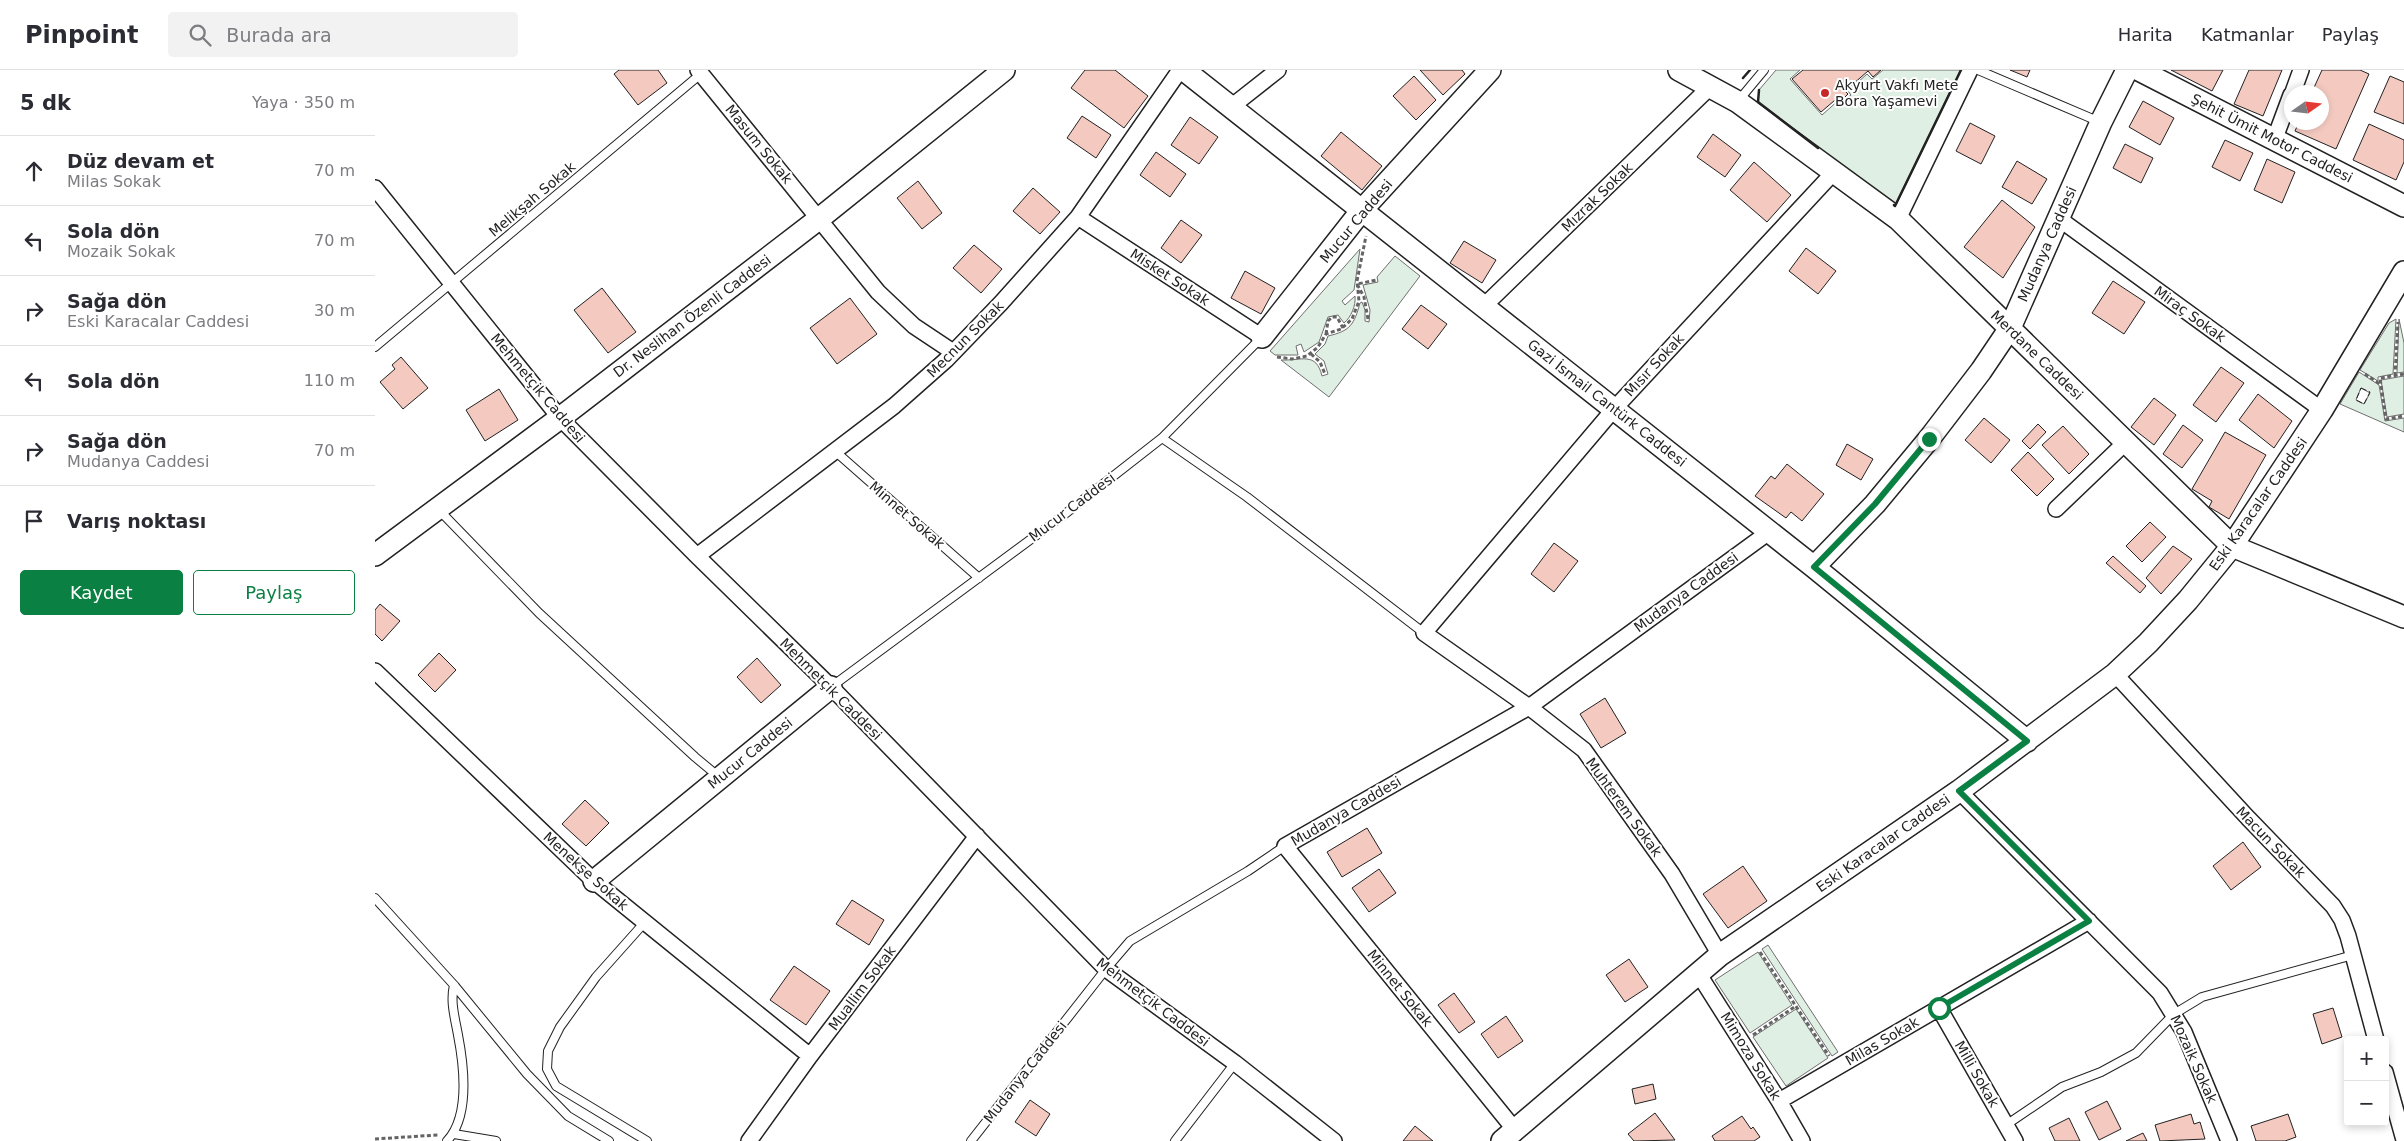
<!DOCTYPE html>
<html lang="tr">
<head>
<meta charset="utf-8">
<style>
	:root { --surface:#fff; --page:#f2f2f3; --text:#2b2b33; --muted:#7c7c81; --line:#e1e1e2; --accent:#0b8043 }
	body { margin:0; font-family:"DejaVu Sans",sans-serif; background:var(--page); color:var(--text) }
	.controls { position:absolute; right:15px; bottom:15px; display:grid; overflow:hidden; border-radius:5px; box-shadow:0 2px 8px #0003 }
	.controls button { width:45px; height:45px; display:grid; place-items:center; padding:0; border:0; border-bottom:1px solid var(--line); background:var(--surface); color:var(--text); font:25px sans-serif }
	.compass { position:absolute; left:1909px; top:15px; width:45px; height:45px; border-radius:50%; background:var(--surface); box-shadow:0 2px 8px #0003; rotate:76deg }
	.stop { position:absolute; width:15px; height:15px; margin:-11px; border:4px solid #0b8043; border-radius:50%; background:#fff }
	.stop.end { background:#0b8043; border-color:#fff; box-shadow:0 1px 5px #0008 }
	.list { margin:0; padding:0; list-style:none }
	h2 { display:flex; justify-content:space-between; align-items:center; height:65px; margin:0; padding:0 20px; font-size:21px }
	h2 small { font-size:16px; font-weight:400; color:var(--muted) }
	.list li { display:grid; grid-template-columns:32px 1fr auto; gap:15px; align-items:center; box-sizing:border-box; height:70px; padding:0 20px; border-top:1px solid var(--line) }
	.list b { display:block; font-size:19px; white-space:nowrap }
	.list p { margin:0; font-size:16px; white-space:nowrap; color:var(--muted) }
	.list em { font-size:16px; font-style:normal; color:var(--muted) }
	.actions { display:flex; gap:10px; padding:15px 20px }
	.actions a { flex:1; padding:11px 0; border:1px solid var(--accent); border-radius:5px; text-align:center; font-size:18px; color:var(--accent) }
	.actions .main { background:var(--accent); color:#fff }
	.icon { flex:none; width:28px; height:28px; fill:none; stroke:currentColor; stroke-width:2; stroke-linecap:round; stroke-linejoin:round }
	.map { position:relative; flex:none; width:2029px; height:1071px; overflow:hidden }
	header { display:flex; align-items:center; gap:30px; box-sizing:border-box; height:70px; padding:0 25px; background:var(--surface); border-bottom:1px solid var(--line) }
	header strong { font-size:24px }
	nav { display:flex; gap:28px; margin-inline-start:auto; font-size:18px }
	.search { width:350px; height:45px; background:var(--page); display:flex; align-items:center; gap:12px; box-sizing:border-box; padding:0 18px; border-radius:5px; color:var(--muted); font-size:19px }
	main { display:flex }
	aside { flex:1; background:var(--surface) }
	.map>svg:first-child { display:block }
	.green { fill:#e0efe3; stroke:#6f6f6f; fill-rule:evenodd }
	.building { fill:#f3c9c0; stroke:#222 }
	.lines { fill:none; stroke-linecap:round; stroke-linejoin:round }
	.lane-casing { stroke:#222; stroke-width:10 }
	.street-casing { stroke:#222; stroke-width:18 }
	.secondary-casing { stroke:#222; stroke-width:24 }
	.path { stroke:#646464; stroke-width:3; stroke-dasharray:4 2.5; stroke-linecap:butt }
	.lane { stroke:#fff; stroke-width:8 }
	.street { stroke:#fff; stroke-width:15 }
	.secondary { stroke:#fff; stroke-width:21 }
	.fence { stroke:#222; stroke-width:1; stroke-dasharray:6 2.5; stroke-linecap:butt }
	.wall { stroke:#222; stroke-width:2.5 }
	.route { stroke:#0b8043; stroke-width:6 }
	.poi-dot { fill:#c62828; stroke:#fff; stroke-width:2 }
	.labels { text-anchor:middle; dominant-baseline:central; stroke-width:4; stroke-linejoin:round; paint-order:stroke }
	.poi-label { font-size:14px; fill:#222; stroke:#fff; text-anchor:start }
	.street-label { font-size:14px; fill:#222; stroke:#fff }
</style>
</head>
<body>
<header>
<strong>Pinpoint</strong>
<div class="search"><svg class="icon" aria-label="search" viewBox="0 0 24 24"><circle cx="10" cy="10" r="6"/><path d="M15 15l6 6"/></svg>Burada ara</div>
<nav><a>Harita</a><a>Katmanlar</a><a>Paylaş</a></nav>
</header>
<main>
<aside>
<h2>5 dk<small>Yaya · 350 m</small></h2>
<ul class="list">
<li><svg class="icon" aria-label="ahead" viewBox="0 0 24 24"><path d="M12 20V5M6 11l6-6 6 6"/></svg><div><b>Düz devam et</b><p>Milas Sokak</p></div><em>70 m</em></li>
<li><svg class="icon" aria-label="left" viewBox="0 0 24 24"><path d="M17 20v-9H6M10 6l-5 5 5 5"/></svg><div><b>Sola dön</b><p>Mozaik Sokak</p></div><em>70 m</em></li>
<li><svg class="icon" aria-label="right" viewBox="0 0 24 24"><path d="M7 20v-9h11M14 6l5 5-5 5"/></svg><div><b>Sağa dön</b><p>Eski Karacalar Caddesi</p></div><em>30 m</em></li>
<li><svg class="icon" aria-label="left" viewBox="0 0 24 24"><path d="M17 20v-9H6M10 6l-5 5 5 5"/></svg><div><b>Sola dön</b></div><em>110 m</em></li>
<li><svg class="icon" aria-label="right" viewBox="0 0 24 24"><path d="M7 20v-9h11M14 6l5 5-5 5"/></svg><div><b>Sağa dön</b><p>Mudanya Caddesi</p></div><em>70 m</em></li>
<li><svg class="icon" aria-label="arrive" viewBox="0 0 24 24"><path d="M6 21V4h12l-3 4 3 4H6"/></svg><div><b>Varış noktası</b></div></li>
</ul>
<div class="actions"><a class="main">Kaydet</a><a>Paylaş</a></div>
</aside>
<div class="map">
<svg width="2029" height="1071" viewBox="0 0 2029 1071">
	<rect width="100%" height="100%" fill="#fff"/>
	<!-- green -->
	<path class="green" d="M1401,0h24l-10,9 32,36 18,-16 3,2 8,-6 -3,-4 19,-17 5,5 11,-9h78l-66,136 -137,-104 1,-12z
		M985,179l-6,41 -12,11 3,4 10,-9c1,10 -4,21 -11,27l-6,-8 -10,2 -9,25 -15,10 -3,-8 -5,2 2,9h-23l-5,-4z
		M1020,186l25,20 -91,121 -48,-37c20,1 35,-9 41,16l6,-2 -4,-13 -9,-7 10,-10 3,-8c22,-5 26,-11 32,-33l2,-1 3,8v11l4,1 1,-12 -7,-25 15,-3 -1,-5z
		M2021,249l-3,55 -15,3v4l-18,-11 29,-47z
		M2024,249l5,24v29l-7,1z
		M1984,302l20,13 6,36 19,-3v14l-64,-28zM1986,318l9,5 -6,11 -8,-4z
		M2029,306v38l-17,3 -6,-37z
		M1393,875l70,107 -6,4 -70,-107z
		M1383,882l34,53 -42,28 -35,-53z
		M1421,939l32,49 -42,28 -33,-49z"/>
	<!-- building -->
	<path class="building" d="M244,0h39l9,13 -29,22 -24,-31z
		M710,0h30l33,26 -24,32 -53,-40z
		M1045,0h42l3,4 -22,21z
		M1428,0h78l-8,7 -5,-6 -23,20 3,3 -4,4 -3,-3 -20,17 -29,-33z
		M1635,0h20l-3,7z
		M1796,0h52l-11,21z
		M1874,0h33l-19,46 -29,-12z
		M1947,0h38l9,4 -33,75 -41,-18 4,-9h22v-30h-9z
		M1039,6l22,24 -20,20 -23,-24z
		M2015,6l14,6v42l-30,-12z
		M1768,31l31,17 -14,27 -31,-18z
		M707,46l29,19 -15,23 -29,-20z
		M815,47l28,20 -19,27 -28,-19z
		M1595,53l25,13 -14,28 -25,-13z
		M1994,54l35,16v22l-8,18 -43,-20z
		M966,62l41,34 -20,24 -41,-34z
		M1338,64l28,21 -16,22 -28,-20z
		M1850,70l28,13 -13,28 -28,-14z
		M1750,74l28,14 -12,25 -28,-15z
		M781,82l30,22 -16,23 -30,-22z
		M1892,89l28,13 -13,31 -28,-13z
		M1642,91l30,18 -15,25 -30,-17z
		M1379,92l37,33 -24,27 -37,-32z
		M543,111l24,32 -20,16 -25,-31z
		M658,118l27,24 -20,22 -27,-23z
		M1627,130l33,27 -32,51 -39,-31z
		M806,150l21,15 -21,28 -20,-15z
		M1089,171l32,19 -14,23 -32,-20z
		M599,175l28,24 -21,24 -28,-25z
		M1431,178l30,23 -18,23 -29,-23z
		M870,201l30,17 -14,26 -30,-16z
		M1738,211l32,21 -21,32 -32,-21z
		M227,218l34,44 -28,21 -34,-43z
		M475,228l27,36 -40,30 -27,-36z
		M1046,235l26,19 -19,25 -26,-20z
		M26,287l27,31 -25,21 -23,-27 15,-13 -3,-4z
		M1846,297l23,16 -28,39 -23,-17z
		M124,319l19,31 -33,21 -19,-31z
		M1883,324l34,27 -18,27 -35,-28z
		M1779,328l22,17 -22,30 -23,-18z
		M1609,348l26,22 -19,23 -26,-23z
		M1663,354l8,8 -16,17 -8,-8z
		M1808,355l20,15 -21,28 -19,-14z
		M1688,356l26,28 -20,20 -27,-29z
		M1850,362l41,23 -37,64 -20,-12 3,-6 -20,-12z
		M1472,374l26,15 -12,21 -25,-15z
		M1653,382l26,27 -17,17 -26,-26z
		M1412,394l37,30 -22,27 -11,-9 -5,6 -31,-22 16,-20 4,3z
		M1775,452l16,15 -24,25 -16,-16z
		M1179,473l24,18 -24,31 -23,-18z
		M1798,476l19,13 -31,35 -15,-16z
		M1738,486l33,30 -6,7 -34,-30z
		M5,534l20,17 -18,20 -7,-7v-24z
		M64,583l17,17 -21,22 -17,-17z
		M382,588l24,27 -20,18 -24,-26z
		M1230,628l21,35 -25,15 -21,-34z
		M210,730l24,23 -23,23 -24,-22z
		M992,758l15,25 -40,24 -15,-25z
		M1868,772l18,25 -30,23 -18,-24z
		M1368,796l24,35 -39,27 -25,-34z
		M1004,799l17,24 -27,19 -17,-24z
		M477,830l32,20 -15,25 -33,-21z
		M1254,889l19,28 -23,15 -19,-27z
		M419,896l36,25 -24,34 -36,-25z
		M1079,923l21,29 -16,11 -21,-28z
		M1958,938l9,29 -20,7 -9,-30z
		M1131,946l17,25 -25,17 -17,-24z
		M1278,1014l3,15 -21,5 -3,-15z
		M655,1030l20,14 -14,22 -21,-14z
		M1732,1031l14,28 -22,11 -14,-28z
		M1280,1043l20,27 -41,1 -6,-7z
		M1816,1044l3,10 6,-2 5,17 -45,2 -5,-16z
		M1913,1044l8,23 -11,4h-29l-5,-15z
		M1367,1046l9,13 2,-2 7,10 -6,4h-39l-3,-5z
		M1694,1048l11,23h-25l-6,-13z
		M1040,1056l18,15h-30z
		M1768,1063l4,8h-21z"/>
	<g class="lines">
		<defs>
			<path id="lane" d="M1603,0l122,52
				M1364,30l25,-30
				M0,277l327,-274
				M787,368l85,59 177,136
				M461,382l143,126
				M63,439l101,104 156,144 24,20
				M456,617l230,-170 101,-79 100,-101
				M0,828l79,87 73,89 41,42 41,25
				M270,852l-49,55 -36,50 -12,24 -1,18 9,17 91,55
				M1631,1055l56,-38 39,-15 35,-19 38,-39 28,-17 151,-42
				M79,1064l42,7
				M72,1071c23,-25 17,-75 11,-106 -3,-17 -8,-33 -4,-50
				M596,1071l135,-172 24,-28 118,-70 37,-25
				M800,1071l60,-78"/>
			<path id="street" d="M323,0l180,222 36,34 39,26
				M1918,22l8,-22
				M856,37l47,-37
				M1900,68l16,-43
				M0,118l185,230 137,138 134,131 275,282 129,94 99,78
				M703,147l184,120
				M1683,148l264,192
				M1523,149l72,-149
				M1109,236l226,-219
				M1681,439l70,-67
				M322,486l197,-150 52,-46 55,-57 77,-86 102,-147
				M0,601l219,210 216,175
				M1740,604l133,144 85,88 9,14 6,16 28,104
				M1584,721l201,202 24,39 45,109
				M1345,885l-48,-81 -88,-124 -55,-43 -105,-74 190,-224 220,-237
				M1323,903l81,128 23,40
				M1564,938l76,133
				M2010,1002l19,68
				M1404,1031l310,-180
				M1140,1060l-230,-284 244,-139 240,-175
				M374,1071l61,-85 167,-220"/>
			<path id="secondary" d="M809,0l630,497 213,174
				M1304,0l59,32 160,117 334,327 172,71
				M1764,0l265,136
				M887,267l100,-127 128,-140
				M0,485l185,-137 260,-200 184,-148
				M1439,497l61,-63 54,-65 52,-68 29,-43 91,-206 26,-52
				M219,811l237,-194
				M1127,1071l218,-186 239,-164 156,-117 33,-31 40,-43 44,-54 90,-136 82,-138"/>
		</defs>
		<!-- lane casing -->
		<use href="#lane" class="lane-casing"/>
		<!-- street casing -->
		<use href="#street" class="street-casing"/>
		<!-- secondary casing -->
		<use href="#secondary" class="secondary-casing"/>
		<!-- path -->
		<path class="path" d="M993,249l-4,-22 -7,-13 20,-4
			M951,264l2,-13 4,-4h5l6,11
			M936,284l9,8 5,12
			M902,287l15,2 15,-3 11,-9 8,-13 15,-5 11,-10 7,-18 -2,-20 9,-45
			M1990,304l15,10
			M2029,304l-24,4 6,41 18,-3
			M2020,306l3,-54
			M1385,882l69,104
			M1378,965l43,-29
			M0,1069l63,-4"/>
		<!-- lane -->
		<use href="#lane" class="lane"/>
		<!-- street -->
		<use href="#street" class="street"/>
		<!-- secondary -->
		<use href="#secondary" class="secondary"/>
		<!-- fence -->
		<path class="fence" d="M1986,318l9,4 -6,12 -8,-4z"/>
		<!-- wall -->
		<path class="wall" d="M1368,8l7,-8
			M1384,20l-1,12 60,46
			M1519,135l1,1 66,-136"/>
	</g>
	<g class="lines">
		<!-- route -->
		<path class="route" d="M1554,369l-54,65 -61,63 213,174 -68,50 130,130 -150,87"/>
	</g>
	<!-- markers -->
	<circle class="poi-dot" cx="1450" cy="23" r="5"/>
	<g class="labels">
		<!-- poi labels -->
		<g class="poi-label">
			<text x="1460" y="15">Akyurt Vakfı Mete<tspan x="1460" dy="16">Bora Yaşamevi</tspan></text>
		</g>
		<!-- street labels -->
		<g class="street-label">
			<text transform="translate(1897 68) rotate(27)">Şehit Ümit Motor Caddesi</text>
			<text transform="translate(384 74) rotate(51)">Masum Sokak</text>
			<text transform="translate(1222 127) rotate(-44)">Mızrak Sokak</text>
			<text transform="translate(157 129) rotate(-40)">Melikşah Sokak</text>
			<text transform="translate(981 151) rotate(-50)">Mucur Caddesi</text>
			<text transform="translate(1672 174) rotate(-66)">Mudanya Caddesi</text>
			<text transform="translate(795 207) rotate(33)">Misket Sokak</text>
			<text transform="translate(1815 244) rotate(36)">Miraç Sokak</text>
			<text transform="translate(317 246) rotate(-37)">Dr. Neslihan Özenli Caddesi</text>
			<text transform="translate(590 269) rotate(-45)">Mecnun Sokak</text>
			<text transform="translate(1662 285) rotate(44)">Merdane Caddesi</text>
			<text transform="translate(1279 295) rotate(-47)">Mısır Sokak</text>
			<text transform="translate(163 318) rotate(50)">Mehmetçik Caddesi</text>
			<text transform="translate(1232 333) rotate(38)">Gazi İsmail Cantürk Caddesi</text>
			<text transform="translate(1883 434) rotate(-55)">Eski Karacalar Caddesi</text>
			<text transform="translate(697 437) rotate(-37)">Mucur Caddesi</text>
			<text transform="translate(532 445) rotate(41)">Minnet Sokak</text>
			<text transform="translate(1311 522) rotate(-36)">Mudanya Caddesi</text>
			<text transform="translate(456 619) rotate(45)">Mehmetçik Caddesi</text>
			<text transform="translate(375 683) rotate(-39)">Mucur Caddesi</text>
			<text transform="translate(1249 737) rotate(54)">Muhterem Sokak</text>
			<text transform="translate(971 741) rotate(-30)">Mudanya Caddesi</text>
			<text transform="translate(1896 772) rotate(46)">Macun Sokak</text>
			<text transform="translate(1508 773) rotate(-35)">Eski Karacalar Caddesi</text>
			<text transform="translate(211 801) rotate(42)">Menekşe Sokak</text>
			<text transform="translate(487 918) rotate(-53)">Muallim Sokak</text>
			<text transform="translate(1025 918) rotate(51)">Minnet Sokak</text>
			<text transform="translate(778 932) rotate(37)">Mehmetçik Caddesi</text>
			<text transform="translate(1507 971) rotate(-30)">Milas Sokak</text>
			<text transform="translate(1376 986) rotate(58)">Mimoza Sokak</text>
			<text transform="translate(1819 989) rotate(66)">Mozaik Sokak</text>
			<text transform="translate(650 1002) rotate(-52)">Mudanya Caddesi</text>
			<text transform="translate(1602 1004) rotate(60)">Milli Sokak</text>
		</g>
	</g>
</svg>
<div class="controls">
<button>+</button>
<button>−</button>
</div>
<svg class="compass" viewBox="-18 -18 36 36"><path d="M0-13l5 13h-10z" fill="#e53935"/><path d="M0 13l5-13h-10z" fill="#7c7c81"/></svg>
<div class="stop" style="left:1564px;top:938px"></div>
<div class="stop end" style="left:1554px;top:369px"></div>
</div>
</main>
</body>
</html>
